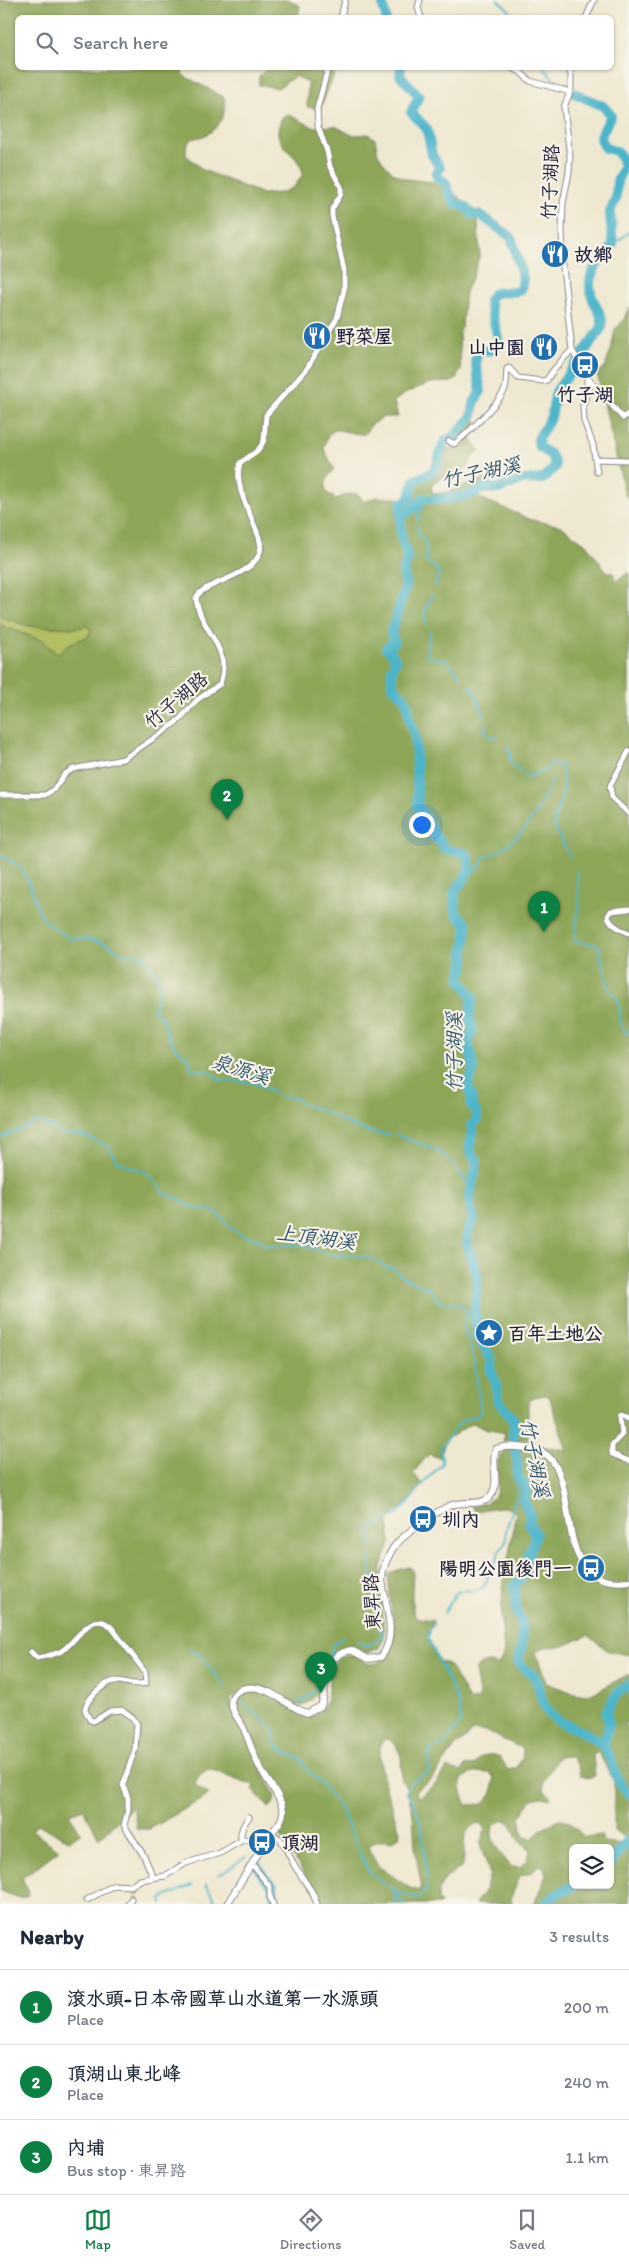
<!DOCTYPE html>
<html lang="en">
<head>
<meta charset="utf-8">
<style>
	:root { --surface:#fff; --page:#f2f2f3; --text:#1f2937; --muted:#747a83; --line:#e0e1e3; --accent:#0b8043 }
	body { margin:0; font-family:Itim,"LXGW WenKai TC",sans-serif; background:var(--page); color:var(--text) }
	.controls { position:absolute; right:15px; bottom:15px; display:grid; overflow:hidden; border-radius:8px; box-shadow:0 1px 4px #0004 }
	.controls button { width:45px; height:45px; display:grid; place-items:center; padding:0; border:0; border-bottom:1px solid var(--line); background:var(--surface); color:var(--text); font:25px sans-serif }
	.you { position:absolute; left:421px; top:824px; width:18px; height:18px; margin:-12px; border:4px solid #fff; border-radius:50%; background:#1a73e8; box-shadow:0 0 0 8px #1a73e833 }
	.badge { display:grid; place-items:center; width:32px; height:32px; border-radius:50%; background:var(--accent); color:#fff; font-size:16px; font-weight:700 }
	.pin { position:absolute; translate:-50% -41px; filter:drop-shadow(0 1px 2px #0008) }
	.pin::after { content:''; position:absolute; top:26px; width:18px; height:15px; background:inherit; clip-path:polygon(0 0,100% 0,50% 100%) }
	.list { margin:0; padding:0; list-style:none }
	h2 { display:flex; justify-content:space-between; align-items:center; height:65px; margin:0; padding:0 20px; font-size:21px }
	h2 small { font-size:16px; font-weight:400; color:var(--muted) }
	.list li { display:grid; grid-template-columns:32px 1fr auto; gap:15px; align-items:center; box-sizing:border-box; height:75px; padding:0 20px; border-top:1px solid var(--line) }
	.list b { display:block; font-size:19px; white-space:nowrap }
	.list p { margin:0; font-size:16px; white-space:nowrap; color:var(--muted) }
	.list em { font-size:16px; font-style:normal; color:var(--muted) }
	.icon { flex:none; width:28px; height:28px; fill:none; stroke:currentColor; stroke-width:2; stroke-linecap:round; stroke-linejoin:round }
	.map { position:relative; flex:none; width:629px; height:1904px; overflow:hidden }
	.search { position:absolute; background:var(--surface); box-shadow:0 1px 4px #0004; left:15px; right:15px; top:15px; height:55px; display:flex; align-items:center; gap:12px; box-sizing:border-box; padding:0 18px; border-radius:8px; color:var(--muted); font-size:19px }
	.sheet { height:290px; background:var(--surface) }
	nav { display:flex; justify-content:space-around; align-items:center; box-sizing:border-box; height:70px; border-top:1px solid var(--line); background:var(--surface); font-size:14px; color:var(--muted) }
	nav a { display:grid; justify-items:center; gap:2px }
	nav .on { color:var(--accent) }
	.map>svg:first-child { display:block }
	.green { fill:#b1be60; stroke:#6a704e }
	.forest { fill:#8ca556; stroke:#576448; fill-rule:evenodd }
	.lines { fill:none; stroke-linecap:round; stroke-linejoin:round }
	.stream { stroke:#4cb5ca; stroke-width:2 }
	.river { stroke:#4cb5ca; stroke-width:10 }
	.minor-tunnel { stroke:#c6c0b2; stroke-width:5; stroke-dasharray:5 2.5; stroke-linecap:butt }
	.minor-casing { stroke:#888586; stroke-width:7 }
	.tertiary-casing { stroke:#888586; stroke-width:8 }
	.minor { stroke:#fff; stroke-width:5 }
	.tertiary { stroke:#fff; stroke-width:6 }
	.labels { text-anchor:middle; dominant-baseline:central; stroke-width:4.5; stroke-linejoin:round; paint-order:stroke }
	.street-label { font-size:19px; fill:#22223b; stroke:#f7f3e8 }
	.poi-label { font-size:19px; font-weight:bold; fill:#22223b; stroke:#f7f3e8; text-anchor:start }
	.water-label { font-size:20px; font-style:italic; fill:#31556d; stroke:#f7f3e8 }
</style>
</head>
<body>
<div class="map">
<svg width="629" height="1904" viewBox="0 0 629 1904">
	<rect width="100%" height="100%" fill="#f7f3e8"/>
	<filter id="ink" filterUnits="userSpaceOnUse"><feTurbulence type="fractalNoise" baseFrequency=".02" numOctaves="2"/><feDisplacementMap in="SourceGraphic" scale="10" xChannelSelector="R" yChannelSelector="G"/><feConvolveMatrix kernelMatrix="1 2 1 2 8 2 1 2 1" color-interpolation-filters="sRGB"/></filter>
	<filter id="wash" filterUnits="userSpaceOnUse"><feTurbulence type="fractalNoise" baseFrequency=".0096" numOctaves="4" result="noise"/><feDisplacementMap in="SourceGraphic" scale="20" xChannelSelector="R" yChannelSelector="G"/><feGaussianBlur stdDeviation="1.12" result="paint"/><feColorMatrix in="noise" values="0 0 0 0 0 0 0 0 0 0 0 0 0 0 0 0 0 1.4 0 .05"/><feComposite in="paint" operator="in"/></filter>
	<g filter="url(#wash)">
		<rect width="100%" height="100%" fill="#efe8d0"/>
		<!-- green -->
		<path class="green" d="M0,617l29,9 47,2 11,-2 4,3v4l-7,6 -10,3 -17,12 -13,-13 -44,-16z"/>
		<!-- forest -->
		<path class="forest" d="M0,0h290l10,6 -2,11 -280,1v50h167l-3,5 2,3 40,21c4,16 -5,33 -21,39 -4,2 -9,1 -12,4 -5,3 -5,9 -5,15l17,15 60,24 18,-1 13,-6 9,-13c-3,-24 -38,-27 -20,-58l5,-2 25,13 22,-1 17,9 17,-1 6,5 3,15 6,9 11,11 11,5 36,4 31,26 5,11 1,22 1,12 -7,22 -8,16 -3,32 -3,10 2,36 -6,10 -4,2 -21,1 -22,9 -14,9 4,16h-15l-12,8 -6,9c-19,2 -36,-17 -41,15l10,20c-6,7 -10,13 -8,23l10,7 13,-5h9l6,8 12,-5 32,2c6,-21 4,-21 25,-31l7,-16c25,-6 17,-25 35,-33l3,4 -7,16 9,12c-9,4 -8,12 -15,18 -10,9 -27,4 -34,18l2,6c22,5 52,-29 69,-3l-1,3h-22l-1,4 54,23 29,6 25,18 18,24 4,5h5l3,8 13,-9v1083l-21,-4 -20,-16 -24,11 -19,1 -9,5 10,31c50,19 39,13 83,-9v47l-4,2 4,10v171h-95l12,-29 -2,-8 -5,-2 -8,7 -11,4 -9,22 1,6h-37l10,-14 5,-16 -10,-29 5,-16 -4,-5c-25,2 -13,30 -19,44 -14,6 -24,16 -24,31l3,5h-115l-11,-12 -37,-60 6,-10 1,-18 -26,-44 -24,-57c9,-18 32,-12 47,-3 12,7 20,24 36,13 16,-11 5,-40 21,-56l13,-3 16,10 10,-1 11,-11 5,-19 -6,-56 3,-5 18,-5 3,2 1,4c0,9 -4,38 4,44 4,2 11,2 16,3l-5,19 11,22 9,3 3,4 17,30 3,3 6,-1 2,-6 -4,-24c6,-9 13,-9 22,-5l3,-2 4,-10 -3,-38 2,-27 13,-75c-11,-11 -27,-3 -41,-2l-4,-5c46,-5 14,-36 33,-55 17,-3 48,-7 63,0l-18,-55c-6,-2 -17,1 -21,6v37l-25,2 2,-8 -21,-4 -11,-6c-10,4 -16,12 -26,15l-8,20 -10,-4 -16,19 10,12 -13,15 -20,17 -2,7 3,18 -10,25 3,71 -5,10 -12,5 -17,-5 -10,2 -15,18 -7,25 -9,9 -9,4 -48,-19 -22,12 44,95c2,6 0,10 -5,14l-16,-18 1,-3 -3,-3 -42,-15c-6,2 -14,10 -14,16l14,10 -59,34h-13l-4,-23 -34,33 -15,-30 -15,5 12,19 -12,7 -32,-16 -5,7 27,19 -37,28 7,14 -2,4 -7,2 -20,-7v-1266l44,16 13,13 12,-10 20,-8 2,-7 -5,-3 -10,2 -47,-2 -29,-9zM473,1731h12l34,16 4,4 -1,8 -6,9 -8,2 -8,-13c-10,-4 -19,-3 -25,8l-10,1 -3,6 -15,-4c-7,12 -16,20 -27,29l-3,-1 -1,-6 17,-12 22,-31zM385,1739h4l7,6 5,11 1,24 5,9 6,26 2,33 6,36 -2,7 -9,-3 -32,-22 -9,-16 1,-5c7,-5 14,-5 22,-3l7,-5 1,-6c-10,-28 -21,-57 -20,-87zM596,1753h3l15,29v49l11,6 -2,7 -20,-2 -2,-7 -17,2 -14,-15 -10,-2 -18,8 -9,10h-6l-4,-3 -3,-18 12,-18 9,-2 9,2 1,-2 -7,-8 -1,-7 15,-25 13,-1 7,10 2,10 9,2 6,-2 -2,-21zM477,1772l12,1 5,4 -2,16 -8,11 -17,1c-7,-18 -13,-27 10,-33zM505,1820l6,4 7,16 12,10 -2,10 -8,7h-8c-11,-11 -35,-41 -7,-47zM573,1848h37v37h-37z
			M265,68h72l-17,41 -13,-2 1,-24 -13,-7 -17,12 -19,-3v-9l6,-5z
			M629,307v192l-4,-4 -28,-122 8,-6 6,-17 4,-21 8,-8z"/>
		<g class="lines">
			<!-- stream -->
			<path class="stream" d="M498,0l12,11 2,7
				M544,68l16,19
				M613,245l16,-13
				M417,520l9,-22
				M418,525v10l7,6 2,15 -3,4 10,7 5,6 -4,15
				M427,625l-3,-12 8,-18
				M430,631l-4,25 21,4
				M450,664l10,12
				M468,687l5,1 11,27
				M485,723v8l5,5 7,1
				M507,746l3,9v7l17,15 19,-7 5,-7 10,2 3,24 -9,28 -1,9 14,27
				M0,856c34,12 28,37 43,62 6,10 19,14 28,21 16,-1 39,2 50,15 5,0 10,-1 15,0 12,3 24,22 24,34 0,10 -15,25 3,29 2,17 10,33 26,41l2,11 19,3 11,9 30,1 22,9 5,6 17,1c8,9 17,8 28,13 19,10 43,24 66,23
				M570,856v1
				M469,874l12,-8 2,-8c35,-12 56,-45 69,-78
				M575,937l4,-35 -2,-31
				M574,941l24,4 11,44 10,13 2,25 8,7
				M396,1134c14,8 30,10 43,18 15,8 20,23 31,35
				M0,1138c12,-7 24,-8 35,-17l18,6 8,7c10,0 19,-1 28,4 8,3 8,5 18,7l10,16 32,13 15,19 19,8 6,5 27,6 15,16 13,8 14,3 7,6h39l23,9 43,3 16,10 6,1 14,11 22,9 13,15h16l12,11h7
				M371,1547l-1,-19 26,-13 14,-14 16,-21 16,-16 -1,-16 15,-21 9,-8 12,-3 4,-6 -6,-46 -5,-19 -7,-18 6,-16 6,-4
				M444,1613l12,-20 7,-3 10,1 9,-3 5,-7 1,-7 10,-16v-5l8,-11v-12l12,-37 -3,-12 2,-6
				M358,1641l7,5 13,-6 4,-5 -3,-7v-17l-7,-21 1,-7 -3,-27
				M189,1649l11,6 25,32
				M242,1703l32,26v13l10,10 17,7 7,12 13,12 19,24 27,62 13,12 13,7 5,6 1,6 5,4
				M298,1704l20,-16c1,-9 1,-20 6,-27 5,-7 8,-9 10,-17l9,-7
				M413,1781l16,-9v-19l4,-6 11,-2 17,-24 -3,-20 -30,-63v-5l6,-9
				M410,1783l-4,10c19,19 17,59 21,85
				M219,1875l27,-18
				M206,1884l10,19
				M162,1904l-1,-5 31,-14
				M395,1904l-1,-12 24,6 8,-7 -1,-5 3,-2"/>
			<!-- river -->
			<path class="river" d="M382,0l4,18
				M401,68l-1,7 19,21 -8,16 16,17 5,26 8,13 -4,6 2,4 8,5 1,5 8,15 9,3 9,9h7l31,22 12,41 -2,12c-12,5 -18,0 -28,4l-4,7 9,37 -1,8 -4,4 -13,1 -5,9 6,31 -7,12 -2,13 -15,18 -12,7c-11,22 -1,29 -30,39l-6,19 -8,5v13
				M574,93l29,13 8,9 -11,23 5,10 11,3 5,6 3,9 -7,15 -1,17 -6,14 3,33c-17,21 -32,32 -17,61 4,8 7,11 6,21l-46,65 -5,25 -13,22 1,8c9,6 15,8 16,20l-12,12 -22,1 -23,9 -12,-2c-15,10 -46,15 -63,11l-6,8 -16,11v20l7,21 -5,13 3,15 -15,46 3,10 -8,6 4,2 6,11 -4,8v16l13,13 3,8 2,16 5,15 3,69 18,32 5,4 2,6 23,6c10,15 -4,27 -12,39l2,20 11,12 -2,23 -2,3 2,10 -5,17 13,19 -4,19 4,15 -5,8 6,30 -6,15 4,15 -1,6 6,8v7l-5,5c2,16 -9,24 5,35 -2,23 -13,34 -3,59l-6,11 -1,15 11,32 -3,30 2,29 15,24 -1,11 5,12 2,18 16,19 -1,19 5,27 -1,9 7,10 2,8 -2,8 6,14 -1,8 7,11 -8,21 1,9 -3,7 -12,16 3,26 5,10v22l-4,15c3,8 11,10 16,16 9,13 4,32 23,44 12,7 38,15 47,27 10,15 11,36 25,47
				M603,1746l6,-22 -3,-12 11,-19 12,-9
				M610,1864l19,-25
				M258,1866l6,11 9,9 2,18
				M545,1904l13,-11 18,-8"/>
		</g>
	</g>
	<g filter="url(#ink)">
		<g class="lines">
			<!-- minor-tunnel -->
			<path class="minor-tunnel" d="M131,1886v13"/>
			<defs>
				<path id="minor" d="M420,0l-2,7 3,11
					M341,18l4,-18
					M586,18l8,-18
					M511,68l8,3 11,10 40,11
					M569,68l2,7v15l-7,17 6,50 -1,15 -6,31 -1,27 1,37 9,83 15,27 36,41 6,-5
					M587,377v16l-4,12 1,16 9,24 4,27
					M449,441l5,3c11,-8 47,-43 51,-55 2,-6 1,-14 2,-20l2,-1 9,10 24,3 5,-1c4,-9 17,-22 25,-30
					M595,459l33,1
					M629,751l-19,35 2,12 17,16
					M0,795h45l8,-5 12,-16 8,-5 50,-10 40,-27 16,-12 18,-20 23,-16c13,-37 -21,-54 -24,-86 6,-16 56,-20 64,-46 6,-18 -29,-58 -20,-89l17,-12 4,-5 3,-6 2,-25 40,-45 31,-52 7,-28v-20l-12,-54v-7l9,-15v-7l-11,-20 -3,-16 -9,-24 -1,-18 11,-41
					M629,909l-18,2 -3,5c2,8 13,14 21,17
					M629,1418l-7,-4 -2,3 2,17 -10,11v9l17,7
					M31,1652l6,6c8,-2 19,-3 26,-8 15,-10 29,-43 49,-22l33,44 1,11c-23,6 -25,-14 -51,10 -5,6 -9,9 -10,17l5,10 4,1 16,-10 12,-1 10,7 5,7 -2,25 -12,36 5,13v12l-4,15 20,31 9,21
					M241,1841c-1,-9 2,-17 8,-24
					M252,1864l18,23v10l3,7
					M87,1900l27,-15 17,1 9,-6 25,-4 21,-13 34,-10 21,-12 30,-8 9,6 4,6 10,20 18,27 5,12
					M128,1904l3,-5"/>
				<path id="tertiary" d="M227,1904l44,-71c6,-6 13,-14 12,-23 -3,-16 -17,-30 -24,-44 -6,-12 -10,-26 -16,-39 -4,-7 -11,-15 -12,-24 0,-8 7,-14 15,-15 25,-4 42,21 62,25l13,-7c8,-22 -1,-50 30,-56l17,9 13,-2c18,-23 3,-53 1,-78 0,-11 5,-20 10,-29 6,-12 47,-41 60,-45 11,-4 28,1 37,-7 13,-13 1,-34 7,-49 9,-4 20,-2 30,-1 69,2 11,145 103,133"/>
			</defs>
			<!-- minor casing -->
			<use href="#minor" class="minor-casing"/>
			<!-- tertiary casing -->
			<use href="#tertiary" class="tertiary-casing"/>
			<!-- minor -->
			<use href="#minor" class="minor"/>
			<!-- tertiary -->
			<use href="#tertiary" class="tertiary"/>
		</g>
	</g>
	<!-- icons -->
	<defs>
		<symbol id="restaurant-disc" viewBox="-11 -11 22 22"><circle r="9.5" fill="#1f6fb2" stroke="#f7f3e8"/><path d="M-5-6h1v4h1v-4h1v4h1v-4h1v5L-1.5 .5V6h-2V.5L-5-1ZM5-6V6H3V1.5H1.5Q1.5-4 5-6Z" fill="#fff"/></symbol>
		<symbol id="bus-disc" viewBox="-11 -11 22 22"><circle r="9.5" fill="#1f6fb2" stroke="#f7f3e8"/><path d="M-5-6H5V4H4V6H2V4H-2V6H-4V4H-5ZM-3.5-4V0h7V-4ZM-3.5 1.2v1.5H-2V1.2ZM2 1.2v1.5H3.5V1.2Z" fill="#fff"/></symbol>
		<symbol id="sight-disc" viewBox="-11 -11 22 22"><circle r="9.5" fill="#1f6fb2" stroke="#f7f3e8"/><path d="M0-6L1.8-2.2L6-1.7L2.9 1.2L3.7 5.4L0 3.3L-3.7 5.4L-2.9 1.2L-6-1.7L-1.8-2.2Z" fill="#fff"/></symbol>
	</defs>
	<g fill-rule="evenodd">
		<use href="#restaurant-disc" x="539" y="238" width="32" height="32"/>
		<use href="#restaurant-disc" x="301" y="320" width="32" height="32"/>
		<use href="#restaurant-disc" x="528" y="331" width="32" height="32"/>
		<use href="#bus-disc" x="569" y="349" width="32" height="32"/>
		<use href="#sight-disc" x="473" y="1317" width="32" height="32"/>
		<use href="#bus-disc" x="407" y="1503" width="32" height="32"/>
		<use href="#bus-disc" x="575" y="1552" width="32" height="32"/>
		<use href="#bus-disc" x="246" y="1826" width="32" height="32"/>
	</g>
	<g class="labels">
		<!-- street labels -->
		<g class="street-label">
			<text transform="translate(550 182) rotate(-87)">竹子湖路</text>
			<text transform="translate(176 700) rotate(-40)">竹子湖路</text>
			<text transform="translate(372 1602) rotate(-93)">東昇路</text>
		</g>
		<!-- poi labels -->
		<g class="poi-label">
			<text x="574" y="254">故鄉</text>
			<text x="336" y="336">野菜屋</text>
			<text x="525" y="347" text-anchor="end">山中園</text>
			<text x="585" y="394" text-anchor="middle">竹子湖</text>
			<text x="508" y="1333">百年土地公</text>
			<text x="442" y="1519">圳內</text>
			<text x="572" y="1568" text-anchor="end">陽明公園後門一</text>
			<text x="281" y="1842">頂湖</text>
		</g>
		<!-- water labels -->
		<g class="water-label">
			<text transform="translate(481 472) rotate(-12)">竹子湖溪</text>
			<text transform="translate(454 1052) rotate(-90)">竹子湖溪</text>
			<text transform="translate(241 1069) rotate(17)">泉源溪</text>
			<text transform="translate(316 1237) rotate(7)">上頂湖溪</text>
			<text transform="translate(535 1458) rotate(79)">竹子湖溪</text>
		</g>
	</g>
</svg>
<div class="controls">
<button><svg class="icon" aria-label="layers" viewBox="0 0 24 24"><path d="M12 4l9 5-9 5-9-5zM3 14l9 5 9-5"/></svg></button>
</div>
<div class="you"></div>
<div class="pin badge" style="left:544px;top:932px">1</div>
<div class="pin badge" style="left:227px;top:820px">2</div>
<div class="pin badge" style="left:321px;top:1693px">3</div>
<div class="search"><svg class="icon" aria-label="search" viewBox="0 0 24 24"><circle cx="10" cy="10" r="6"/><path d="M15 15l6 6"/></svg>Search here</div>
</div>
<section class="sheet">
<h2>Nearby<small>3 results</small></h2>
<ul class="list">
<li><span class="badge">1</span><div><b>滾水頭-日本帝國草山水道第一水源頭</b><p>Place</p></div><em>200 m</em></li>
<li><span class="badge">2</span><div><b>頂湖山東北峰</b><p>Place</p></div><em>240 m</em></li>
<li><span class="badge">3</span><div><b>內埔</b><p>Bus stop · 東昇路</p></div><em>1.1 km</em></li>
</ul>
</section>
<nav>
<a class="on"><svg class="icon" aria-label="map" viewBox="0 0 24 24"><path d="M3 6l6-2 6 2 6-2v14l-6 2-6-2-6 2zM9 4v14M15 6v14"/></svg>Map</a>
<a><svg class="icon" aria-label="directions" viewBox="0 0 24 24"><path d="M12 3l9 9-9 9-9-9zM9 14v-3h6M13 9l2 2-2 2"/></svg>Directions</a>
<a><svg class="icon" aria-label="saved" viewBox="0 0 24 24"><path d="M7 4h10v16l-5-4-5 4z"/></svg>Saved</a>
</nav>
</body>
</html>
